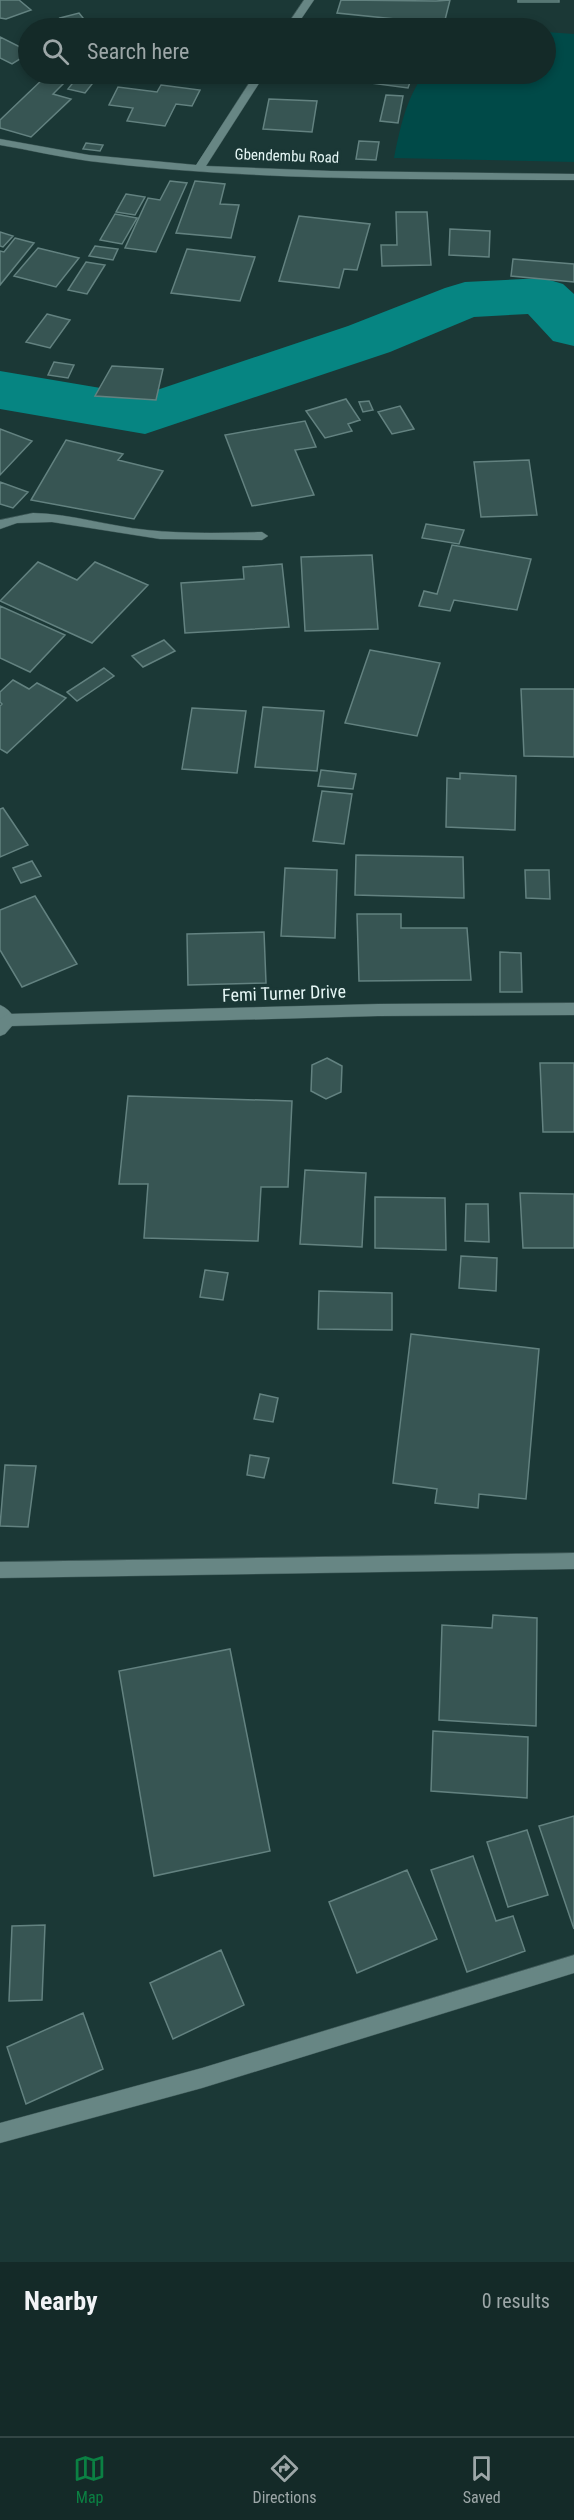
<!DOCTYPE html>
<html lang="en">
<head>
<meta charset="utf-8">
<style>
	:root { --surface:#142a28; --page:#1d3230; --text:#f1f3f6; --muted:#9da7a8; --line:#334645; --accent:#0b8043 }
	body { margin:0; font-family:"Roboto Condensed",sans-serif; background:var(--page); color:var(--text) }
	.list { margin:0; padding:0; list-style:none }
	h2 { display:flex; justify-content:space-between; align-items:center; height:78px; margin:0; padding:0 24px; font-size:26px }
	h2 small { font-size:20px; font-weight:400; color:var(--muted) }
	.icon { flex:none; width:33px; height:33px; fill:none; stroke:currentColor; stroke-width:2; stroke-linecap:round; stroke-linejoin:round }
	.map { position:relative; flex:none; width:574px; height:2262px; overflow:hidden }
	.search { position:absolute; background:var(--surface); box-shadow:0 3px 9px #0003; left:18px; right:18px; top:18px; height:66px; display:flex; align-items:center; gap:15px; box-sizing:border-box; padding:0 21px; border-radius:33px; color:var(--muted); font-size:22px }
	.sheet { height:174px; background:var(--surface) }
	nav { display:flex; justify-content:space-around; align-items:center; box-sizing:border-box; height:84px; border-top:2px solid var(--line); background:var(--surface); font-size:16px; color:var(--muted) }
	nav a { display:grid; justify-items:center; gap:3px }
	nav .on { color:var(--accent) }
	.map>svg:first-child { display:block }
	.green { fill:#004a48 }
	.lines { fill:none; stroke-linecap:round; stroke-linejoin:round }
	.river { fill:#068582; fill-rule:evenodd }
	.building { fill:#375553; stroke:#638280; stroke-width:1.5 }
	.minor-casing { stroke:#3d5756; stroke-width:1 }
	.tertiary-casing { stroke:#3d5756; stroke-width:1 }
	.minor { fill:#678684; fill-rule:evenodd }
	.tertiary { fill:#678684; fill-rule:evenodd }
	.labels { text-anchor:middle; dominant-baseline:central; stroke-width:6; stroke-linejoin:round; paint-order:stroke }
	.far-street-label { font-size:15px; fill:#e5f6f5; stroke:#1b3836 }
	.street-label { font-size:18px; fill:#e5f6f5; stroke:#1b3836 }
</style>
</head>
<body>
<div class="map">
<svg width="574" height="2262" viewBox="0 0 574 2262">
	<rect width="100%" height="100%" fill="#1b3836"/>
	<!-- green -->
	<path class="green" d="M546,32l28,2v128l-180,-4c6,-30 12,-59 30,-84h122z"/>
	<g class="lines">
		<!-- river -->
		<path class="river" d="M543,278l20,6 11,10v52l-21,-5 -25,-27 -54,3 -84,35 -245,82 -145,-25v-38l142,24 206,-69 97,-38 20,-6z"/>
	</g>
	<!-- building -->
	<path class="building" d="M0,0h19l12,10 -25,9 -6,-1z
		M341,0l95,1 14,-1 -6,24 -107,-11z
		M518,0h41v2h-41z
		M79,13l8,10 15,-4 9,9h-42l-9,-10z
		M0,37l28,14v3l-16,10 -12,-6z
		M374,74h39l-5,14 -38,-5z
		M79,75l17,4 -11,14 -17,-4z
		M46,76l19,6 -12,12 18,5 -40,38 -31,-9v-8z
		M161,85l39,5 -8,16 -16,-2 -11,22 -38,-5 6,-13 -24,-3 9,-18 39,5z
		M386,95l17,1 -5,27 -18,-2z
		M269,99l48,2 -5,31 -49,-3z
		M359,141l20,1 -3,18 -20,-1z
		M86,143l17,2 -3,6 -17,-2z
		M170,181l17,2 -31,69 -31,-4 23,-50 12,2z
		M195,181l30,3 -5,20 19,1 -8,33 -55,-5z
		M126,194l19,3 -10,18 -19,-3z
		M396,212h31l4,53 -49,1 -1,-21h16z
		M115,214l22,4 -15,26 -22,-4z
		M299,216l71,8 -13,46 -13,-1 -5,19 -60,-7z
		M450,229l40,2 -1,26 -40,-2z
		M0,232l13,4 -10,11 -3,-1z
		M15,238l19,5 -34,42v-34l4,1z
		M95,246l23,3 -5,11 -24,-4z
		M38,248l41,10 -23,29 -42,-11z
		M187,249l68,8 -15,44 -69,-8z
		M513,259l61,5v18l-63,-6z
		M86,262l19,3 -18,29 -19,-4z
		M47,314l23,6 -20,28 -24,-6z
		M54,362l20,3 -6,13 -20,-3z
		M112,366l51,3 -7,31 -61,-4z
		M346,399l14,21 -12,4 4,7 -27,7 -19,-27z
		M369,401l4,9 -10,2 -4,-10z
		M400,406l14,23 -22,5 -14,-22z
		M305,421l11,26 -21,3 19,45 -62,11 -27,-71z
		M0,429l32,12 -32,34z
		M66,440l57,14 -5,6 45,11 -29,48 -103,-19z
		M529,460l8,55 -56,2 -7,-55z
		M0,482l28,10 -15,16 -13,-4z
		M426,524l38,6 -5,14 -37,-6z
		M452,545l79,14 -14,51 -63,-10 -4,11 -31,-5 5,-15 13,3z
		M372,555l6,74 -73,2 -4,-74z
		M38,562l39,18 18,-18 53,23 -56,58 -92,-42z
		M282,564l7,63 -104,6 -4,-50 63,-4 -1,-12z
		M0,606l65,29 -35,37 -30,-14z
		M164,640l11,11 -32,16 -11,-11z
		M370,650l70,13 -23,73 -72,-13z
		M104,668l10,8 -37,25 -10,-9z
		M13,680l16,9 8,-6 29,15 -59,55 -7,-4v-43l2,-2 -2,-2v-10z
		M521,689h53v68l-50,-1z
		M263,707l61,4 -7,60 -62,-4z
		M192,708l54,3 -9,62 -55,-4z
		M321,770l35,4 -3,15 -35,-3z
		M460,773l56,3 -1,54 -69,-3 1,-49 13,1z
		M322,791l30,3 -8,50 -31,-3z
		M3,808l25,37 -28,12v-48z
		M356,855l107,2 1,41 -109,-3z
		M32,861l9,15 -20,7 -8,-15z
		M285,868l52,2 -2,68 -54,-2z
		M525,870h24l1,29 -24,-1z
		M35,896l42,68 -55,23 -22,-37v-40z
		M357,914h44v14h66l4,52 -112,1z
		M264,932l2,51 -78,2 -1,-51z
		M500,952l21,1 1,39h-22z
		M327,1058l15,8 -1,26 -15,7 -15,-8 1,-26z
		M540,1063h34v69h-31z
		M128,1096l164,5 -4,86h-27l-3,54 -114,-3 4,-54h-29z
		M305,1170l61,3 -4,74 -62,-3z
		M520,1193l54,1v54h-51z
		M375,1197l70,1 1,52 -71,-2z
		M466,1204h22l1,38 -24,-1z
		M461,1256l36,2 -1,33 -37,-3z
		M205,1270l23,3 -5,27 -23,-3z
		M319,1291l73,2v37l-74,-1z
		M411,1334l128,15 -13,150 -47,-5 -1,14 -43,-5 2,-14 -44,-6z
		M260,1394l18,4 -5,24 -19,-3z
		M250,1455l19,3 -5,20 -17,-3z
		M5,1465l31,1 -8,61 -28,-1z
		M493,1615l44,3 -1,108 -97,-6 3,-95 50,3z
		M230,1649l40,202 -116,25 -35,-205z
		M433,1731l95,6 -1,61 -96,-7z
		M574,1816v113l-35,-103z
		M527,1830l21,65 -40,12 -21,-65z
		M473,1856l23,65 17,-5 12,35 -58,21 -36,-102z
		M407,1870l30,69 -80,34 -28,-71z
		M45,1925l-3,75 -33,1 3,-75z
		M221,1950l23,55 -71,34 -23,-56z
		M83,2013l20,56 -77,35 -19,-57z"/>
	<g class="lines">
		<defs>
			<path id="minor" d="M304,0h10l-19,28h-10z
				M255,74h10l-59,92 125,5 243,3v6c-162,-1 -324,1 -485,-19 -30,-4 -59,-11 -89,-16v-6l89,16 107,10z
				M33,513c39,1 75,13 114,17 38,4 77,3 115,2l6,4 -6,4 -102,-1 -108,-17 -35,1 -17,6v-9z
				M0,1005c7,3 12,8 15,15l-2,4 -5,2 -8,-5z
				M574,1553v16l-574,9v-16z
				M574,1955v18l-372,115 -202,55v-20l202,-55z"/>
			<path id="tertiary" d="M574,1003v12l-196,1 -366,10 -7,8 -5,2v-17l8,-5 370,-10z"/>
		</defs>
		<!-- minor casing -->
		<use href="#minor" class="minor-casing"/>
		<!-- tertiary casing -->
		<use href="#tertiary" class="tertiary-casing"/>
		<!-- minor -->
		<use href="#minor" class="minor"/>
		<!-- tertiary -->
		<use href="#tertiary" class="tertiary"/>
	</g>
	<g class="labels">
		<!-- far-street labels -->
		<g class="far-street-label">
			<text transform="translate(287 156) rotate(2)">Gbendembu Road</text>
		</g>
		<!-- street labels -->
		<g class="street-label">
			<text transform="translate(284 993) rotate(-2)">Femi Turner Drive</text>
		</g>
	</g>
</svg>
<div class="search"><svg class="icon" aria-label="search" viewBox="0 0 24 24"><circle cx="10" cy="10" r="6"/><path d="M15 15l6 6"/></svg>Search here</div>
</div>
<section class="sheet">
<h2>Nearby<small>0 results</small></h2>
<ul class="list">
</ul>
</section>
<nav>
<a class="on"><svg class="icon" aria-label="map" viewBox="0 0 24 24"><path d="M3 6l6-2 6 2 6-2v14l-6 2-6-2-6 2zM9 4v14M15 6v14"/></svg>Map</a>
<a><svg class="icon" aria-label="directions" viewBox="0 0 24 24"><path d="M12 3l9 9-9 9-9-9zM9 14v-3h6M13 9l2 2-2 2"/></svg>Directions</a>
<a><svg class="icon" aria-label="saved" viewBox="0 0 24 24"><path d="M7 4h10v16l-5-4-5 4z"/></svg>Saved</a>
</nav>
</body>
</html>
